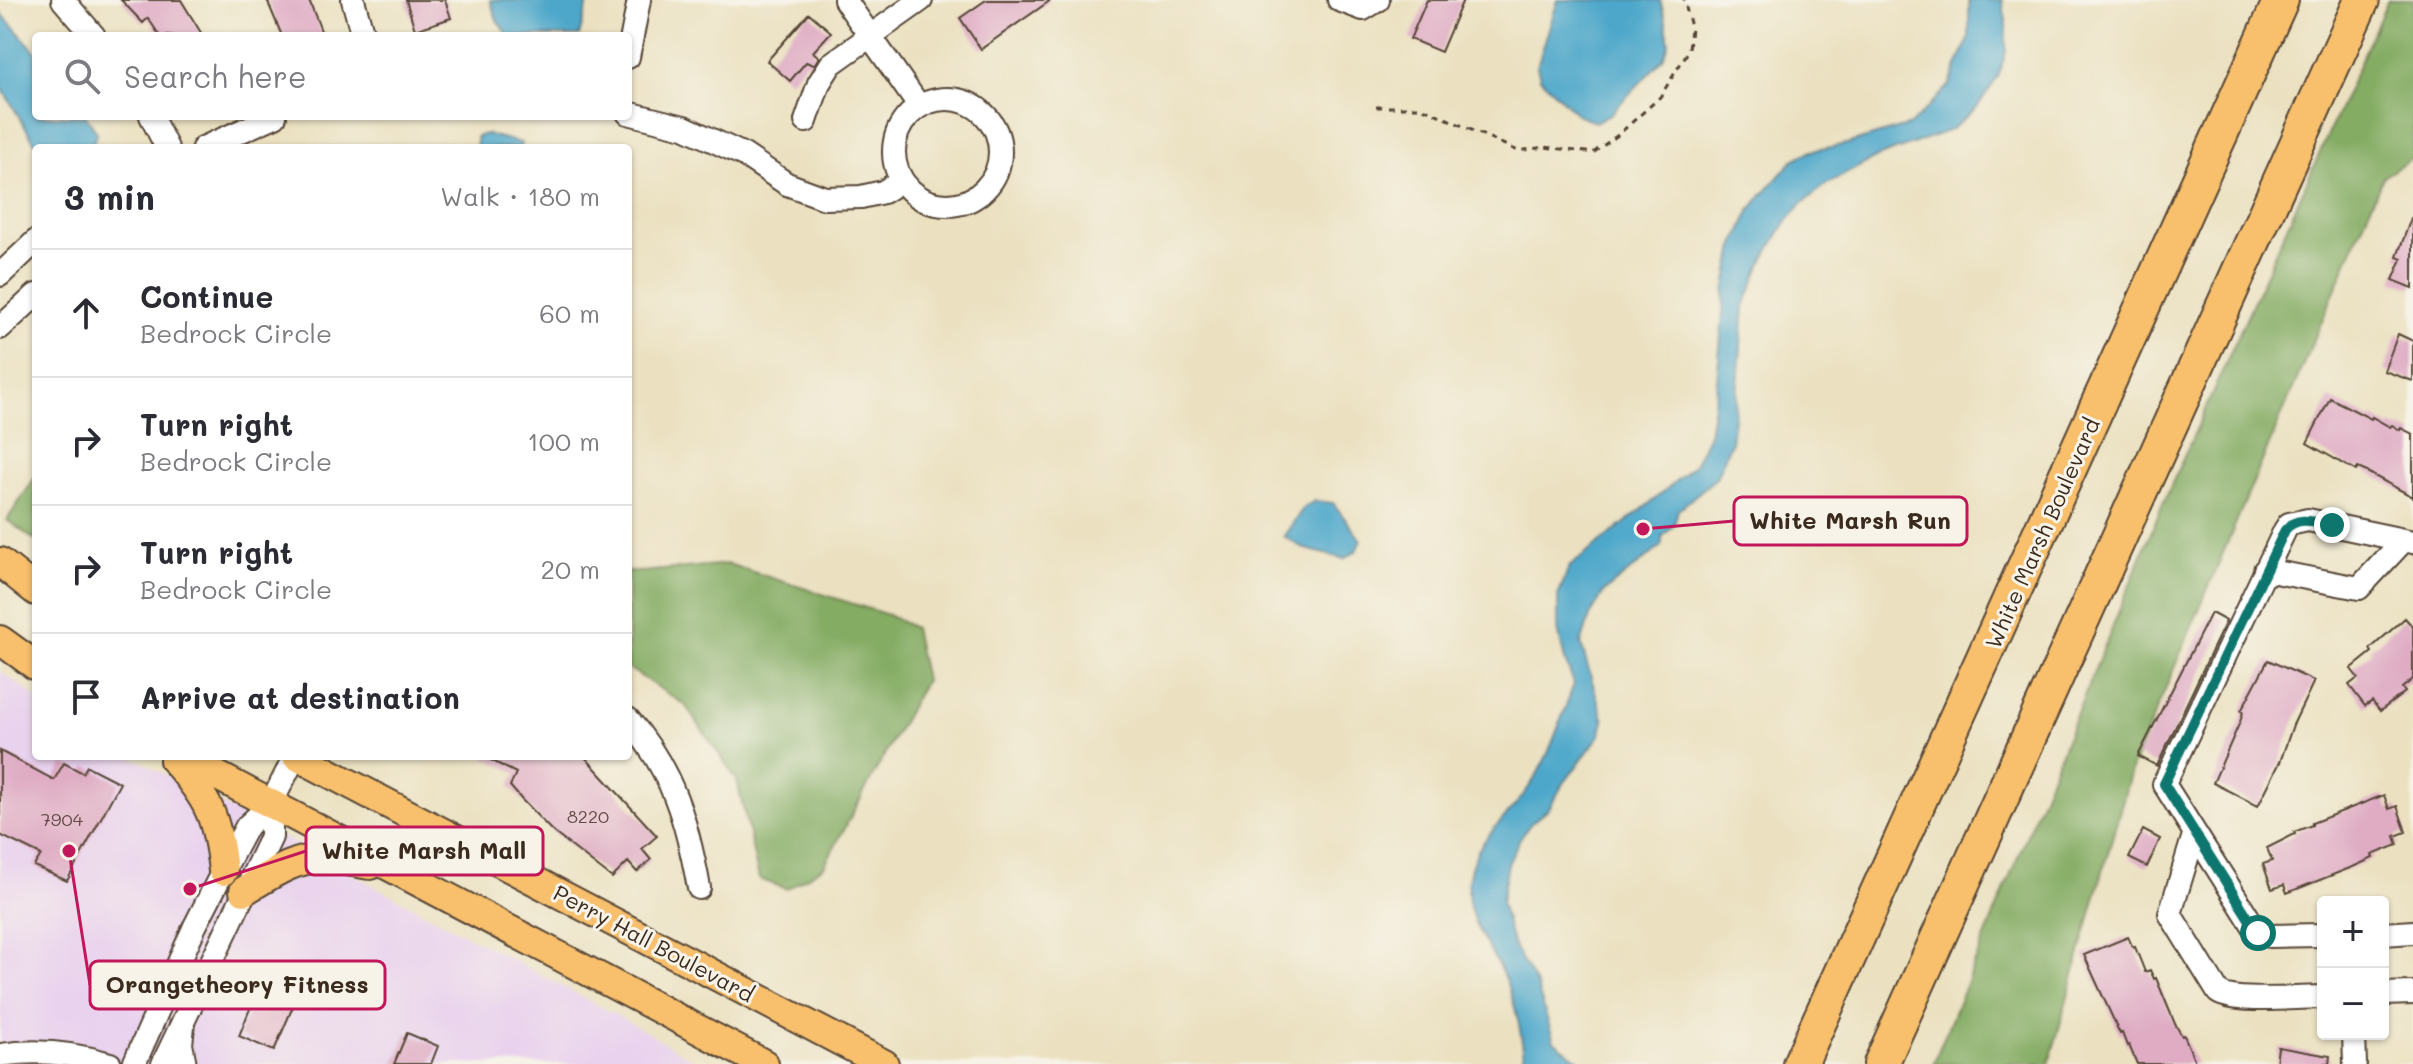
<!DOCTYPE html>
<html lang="en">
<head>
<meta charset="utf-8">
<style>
	:root { --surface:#fff; --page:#f7f7f7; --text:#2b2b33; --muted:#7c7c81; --line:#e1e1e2 }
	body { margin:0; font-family:Mali,sans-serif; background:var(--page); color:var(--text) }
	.controls { position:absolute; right:24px; bottom:24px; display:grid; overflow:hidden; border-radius:8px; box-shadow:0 2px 6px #0004 }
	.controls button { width:72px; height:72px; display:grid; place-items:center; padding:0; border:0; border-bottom:2px solid var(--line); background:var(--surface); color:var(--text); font:40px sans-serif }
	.stop { position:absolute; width:24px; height:24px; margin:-18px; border:6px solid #0f766e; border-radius:50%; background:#fff }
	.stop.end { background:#0f766e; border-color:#fff; box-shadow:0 2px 8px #0008 }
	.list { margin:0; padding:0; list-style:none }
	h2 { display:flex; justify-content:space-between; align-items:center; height:104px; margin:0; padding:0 32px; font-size:34px }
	h2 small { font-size:26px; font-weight:400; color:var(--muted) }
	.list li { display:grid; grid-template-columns:52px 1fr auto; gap:24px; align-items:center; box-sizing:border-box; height:128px; padding:0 32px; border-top:2px solid var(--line) }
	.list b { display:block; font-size:30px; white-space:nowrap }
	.list p { margin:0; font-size:26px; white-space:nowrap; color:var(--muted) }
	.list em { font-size:26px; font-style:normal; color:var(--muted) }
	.icon { flex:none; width:44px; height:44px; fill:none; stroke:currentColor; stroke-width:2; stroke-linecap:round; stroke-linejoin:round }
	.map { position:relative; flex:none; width:2413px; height:1064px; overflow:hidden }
	.search { position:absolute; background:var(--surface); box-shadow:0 2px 6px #0004; left:32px; top:32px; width:600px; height:88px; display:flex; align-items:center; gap:20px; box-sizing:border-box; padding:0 28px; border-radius:8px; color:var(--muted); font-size:30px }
	.panel { position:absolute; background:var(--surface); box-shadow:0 2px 6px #0004; left:32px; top:144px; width:600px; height:616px; border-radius:8px }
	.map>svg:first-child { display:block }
	.built { fill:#e9d2ee }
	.forest { fill:#84ac63; stroke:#606b40; stroke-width:2 }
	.water { fill:#4da7ca; stroke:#446874; stroke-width:2 }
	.building { fill:#dfacc4 }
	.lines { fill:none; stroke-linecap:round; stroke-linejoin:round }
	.minor-casing { stroke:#554536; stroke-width:26 }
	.major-casing { stroke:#554536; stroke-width:32 }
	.highway-casing { stroke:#554536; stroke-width:38 }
	.path { stroke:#554536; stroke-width:3; stroke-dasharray:6 6; stroke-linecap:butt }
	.minor { stroke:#fff; stroke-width:22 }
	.major { stroke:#f8bf6c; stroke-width:28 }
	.highway { stroke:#f8bf6c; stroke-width:34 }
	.route { stroke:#0f766e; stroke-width:10 }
	.labels { text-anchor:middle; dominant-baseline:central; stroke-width:6; stroke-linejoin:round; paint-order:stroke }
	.number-label { font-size:18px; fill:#644a48 }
	.street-label { font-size:22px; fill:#3b2a1e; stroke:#f7f3e8 }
	.leader { fill:none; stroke:#c2185b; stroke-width:3 }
	.callout-dot { fill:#c2185b; stroke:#f7f3e8; stroke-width:3 }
	.callout { fill:#f7f3e8; stroke:#c2185b; stroke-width:3 }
	.callout-label { font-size:24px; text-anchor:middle; font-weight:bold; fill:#3b2a1e }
</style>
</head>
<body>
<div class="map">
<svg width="2413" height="1064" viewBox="0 0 2413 1064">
	<rect width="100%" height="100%" fill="#f7f3e8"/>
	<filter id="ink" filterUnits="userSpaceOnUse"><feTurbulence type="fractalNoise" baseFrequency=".0125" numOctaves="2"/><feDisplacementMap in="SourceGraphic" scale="16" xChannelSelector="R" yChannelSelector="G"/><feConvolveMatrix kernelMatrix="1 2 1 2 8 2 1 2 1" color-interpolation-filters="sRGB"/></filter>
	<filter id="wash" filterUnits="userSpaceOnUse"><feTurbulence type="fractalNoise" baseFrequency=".006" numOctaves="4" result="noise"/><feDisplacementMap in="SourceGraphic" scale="32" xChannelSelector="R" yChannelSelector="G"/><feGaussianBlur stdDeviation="1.8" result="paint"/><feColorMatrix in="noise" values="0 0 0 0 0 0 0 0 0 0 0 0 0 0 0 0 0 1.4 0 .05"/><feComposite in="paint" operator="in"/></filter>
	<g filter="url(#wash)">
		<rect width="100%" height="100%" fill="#ebe1c1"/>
		<!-- built -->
		<path class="built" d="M0,671l36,26v59h94l499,266 71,42h-700z"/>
		<!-- forest -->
		<path class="forest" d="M2388,0h25v158l-30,19 -251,590 -83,297h-116l229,-558z
			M36,476v65l-29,-21z
			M728,564l160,51 26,13 11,52 -101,186 -37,23 -28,-10 -22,-99 -52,-75 -57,-37v-97l13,1z"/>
		<!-- water -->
		<path class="water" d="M490,0h99l-10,36h-70l-12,-16z
			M1558,0h102l6,22 3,22 -6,15 -53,55 -15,8 -17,-6 -38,-38 -3,-12z
			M1969,0h33l4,20v31l-8,26 -21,30 -26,23 -74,27 -50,27 -24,19 -17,19 -23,39 -19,46 -6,78 -7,57 -15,36 -38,32 -4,15 -12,12v9l-58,46 -14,24 -9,28 23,77 -4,14 -38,51 -13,22 -18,15 -11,15 -12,26 -7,38 11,41 25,44 17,54 30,23h-59c-3,-27 -8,-57 -19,-83 -12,-29 -37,-55 -38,-89 -1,-49 35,-67 59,-102 23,-31 33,-70 47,-106l-9,-23 -7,-32v-33l11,-29 85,-67 40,-35 15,-31 7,-43 9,-100 9,-44 17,-39 42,-48 18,-9 35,-7 64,-19 39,-39 20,-49z
			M0,12l36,40v64h50l11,17 -6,15h-53l-38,-63z
			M485,134l36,9 -1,5h-43l-1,-11z
			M1315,501l18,2 28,37 -5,11 -12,8 -42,-11 -18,-12 20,-29z"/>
		<g id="blocks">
			<!-- building -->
			<path class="building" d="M121,0h60l22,36h-43l-12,-18 -5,5z
				M267,0h42l14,36h-41z
				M406,0h39l6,18 -36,12z
				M986,0h65l-70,49 -21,-31z
				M1427,0h36l-22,52 -31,-13z
				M809,13l22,19 -18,20 6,5 -5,8 -8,-3 -16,19 -23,-20z
				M2411,218h2v70l-20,-8 9,-21 -5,-2z
				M2398,334l15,7v40l-29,-10z
				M2330,398l41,21 1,-2 18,10 2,-2 8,5 1,-2 12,6v63l-46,-25 -9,-4 -2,3 -49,-28z
				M2211,613l15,8 -69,145 -19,-10z
				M2405,618l8,9v52l-11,9 3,4 -25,19 -8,-10 -7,5 -16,-21 9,-7 -7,-9 21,-17 -2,-3z
				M2268,660l46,21 -21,44 -13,37 -22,44 -45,-23 27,-61 3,-10 -2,-1z
				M0,751l54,29 10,-17 19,10 4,-7 33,17 -53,98 -33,-15 7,-11 -41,-20z
				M483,756h101l73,80 -15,13 9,11 -14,12 -9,-10 -16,16 -59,-46 -31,-32 -12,-14 6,-13z
				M2384,795l5,14 8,-3 9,26 -11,4 3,9 -26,10 1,3 -18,8 -68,27 -3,-8 -12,4 -9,-25 9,-3 -5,-13 28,-14 -1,-2 18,-7v-2z
				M2143,830l17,9 -13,28 -18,-9z
				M2128,937l5,11 2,-1 10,25 5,-2 4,9 2,-1 19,46 7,12 2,-1 12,29h-59l-8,-19 -2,1 -5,-13 -2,1 -36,-79z
				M264,974l36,16 -26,61 -35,-15z
				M407,1033l31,13 -7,18h-37z
				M2278,1047l52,9 -1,8h-53z"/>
		</g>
	</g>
	<g filter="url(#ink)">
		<use href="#blocks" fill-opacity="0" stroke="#554536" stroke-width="2"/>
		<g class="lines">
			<defs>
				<path id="minor" d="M63,0l31,36
					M353,0l10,36
					M845,0l74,106
					M1339,0l24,9 15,-9
					M628,57l11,-57
					M894 152a53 53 0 1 1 106 0a53 53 0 1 1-106 0Z
					M628,113l56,14 60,28 43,29 38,14 36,-1 22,-5 19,-12
					M151,116l16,32
					M806,121l13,-38 12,-19 90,-64
					M203,148l72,-32
					M0,275l36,-34
					M0,328l36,-33
					M2265,570l94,18 45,-48
					M628,719c45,52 59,103 71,169
					M2194,835l-24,79 48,78c16,12 82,5 105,5
					M2383,934l30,-2
					M2323,935l-54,1 -11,-3 -94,-149 121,-254 4,-6 19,-4 105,22
					M2383,994l30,-1
					M183,1026l-2,18 4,20
					M2354,1034l1,30
					M0,1055c38,-6 73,-2 110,9
					M134,1064l61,-138 28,-55 24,-45 24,-22 24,-48
					M163,1064l108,-227v-33"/>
				<path id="major" d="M0,562l36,29
					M0,640l36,26
					M180,756l584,308
					M297,756l587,308
					M174,760c35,40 43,57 49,111
					M244,891c26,-16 51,-34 82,-33 15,1 30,5 45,7"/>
				<path id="highway" d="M1800,1064l481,-1064
					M1881,1064l481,-1064"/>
			</defs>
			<!-- minor casing -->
			<use href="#minor" class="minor-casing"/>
			<!-- major casing -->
			<use href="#major" class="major-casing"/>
			<!-- highway casing -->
			<use href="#highway" class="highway-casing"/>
			<!-- path -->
			<path class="path" d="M1376,107h45l97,44 27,-4 48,6 25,-18 42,-38 29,-47 2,-23 -7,-27"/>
			<!-- minor -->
			<use href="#minor" class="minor"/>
			<!-- major -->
			<use href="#major" class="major"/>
			<!-- highway -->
			<use href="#highway" class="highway"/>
		</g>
	</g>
	<g class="lines" filter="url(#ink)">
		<!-- route -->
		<path class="route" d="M2258,933l-94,-149 121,-254c12,-15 30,-8 47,-5"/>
	</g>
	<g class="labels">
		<!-- number labels -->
		<g class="number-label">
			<text x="588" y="816">8220</text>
			<text x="62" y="819">7904</text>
		</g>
		<!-- street labels -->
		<g class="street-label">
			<text transform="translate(2042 533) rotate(-66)">White Marsh Boulevard</text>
			<text transform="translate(654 943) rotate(28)">Perry Hall Boulevard</text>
		</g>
	</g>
	<!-- callouts -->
	<path class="leader" d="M1643 529L1734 521M190 889L306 851M69 851L90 985"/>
	<g class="callout-dot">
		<circle cx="1643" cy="529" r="8"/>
		<circle cx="190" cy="889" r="8"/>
		<circle cx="69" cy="851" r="8"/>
	</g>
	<g class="callout">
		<rect x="1734" y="497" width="233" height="48" rx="8"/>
		<rect x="306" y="827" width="237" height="48" rx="8"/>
		<rect x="90" y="961" width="295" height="48" rx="8"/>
	</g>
	<g class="callout-label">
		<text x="1850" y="529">White Marsh Run</text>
		<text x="424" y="859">White Marsh Mall</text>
		<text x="237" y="993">Orangetheory Fitness</text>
	</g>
</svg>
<div class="controls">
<button>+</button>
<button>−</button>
</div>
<div class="stop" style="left:2258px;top:933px"></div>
<div class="stop end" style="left:2332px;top:525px"></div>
<div class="search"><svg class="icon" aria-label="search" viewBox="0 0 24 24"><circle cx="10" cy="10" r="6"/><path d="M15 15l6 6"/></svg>Search here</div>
<section class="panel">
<h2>3 min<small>Walk · 180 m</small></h2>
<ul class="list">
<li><svg class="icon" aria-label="ahead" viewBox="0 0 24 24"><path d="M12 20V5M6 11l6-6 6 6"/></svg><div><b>Continue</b><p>Bedrock Circle</p></div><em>60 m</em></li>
<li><svg class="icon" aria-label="right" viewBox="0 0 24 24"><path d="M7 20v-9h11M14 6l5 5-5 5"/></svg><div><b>Turn right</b><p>Bedrock Circle</p></div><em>100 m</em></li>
<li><svg class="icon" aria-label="right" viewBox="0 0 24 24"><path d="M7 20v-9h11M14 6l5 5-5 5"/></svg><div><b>Turn right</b><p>Bedrock Circle</p></div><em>20 m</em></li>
<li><svg class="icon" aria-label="arrive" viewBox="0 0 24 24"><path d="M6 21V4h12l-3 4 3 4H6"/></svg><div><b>Arrive at destination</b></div></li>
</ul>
</section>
</div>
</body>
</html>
